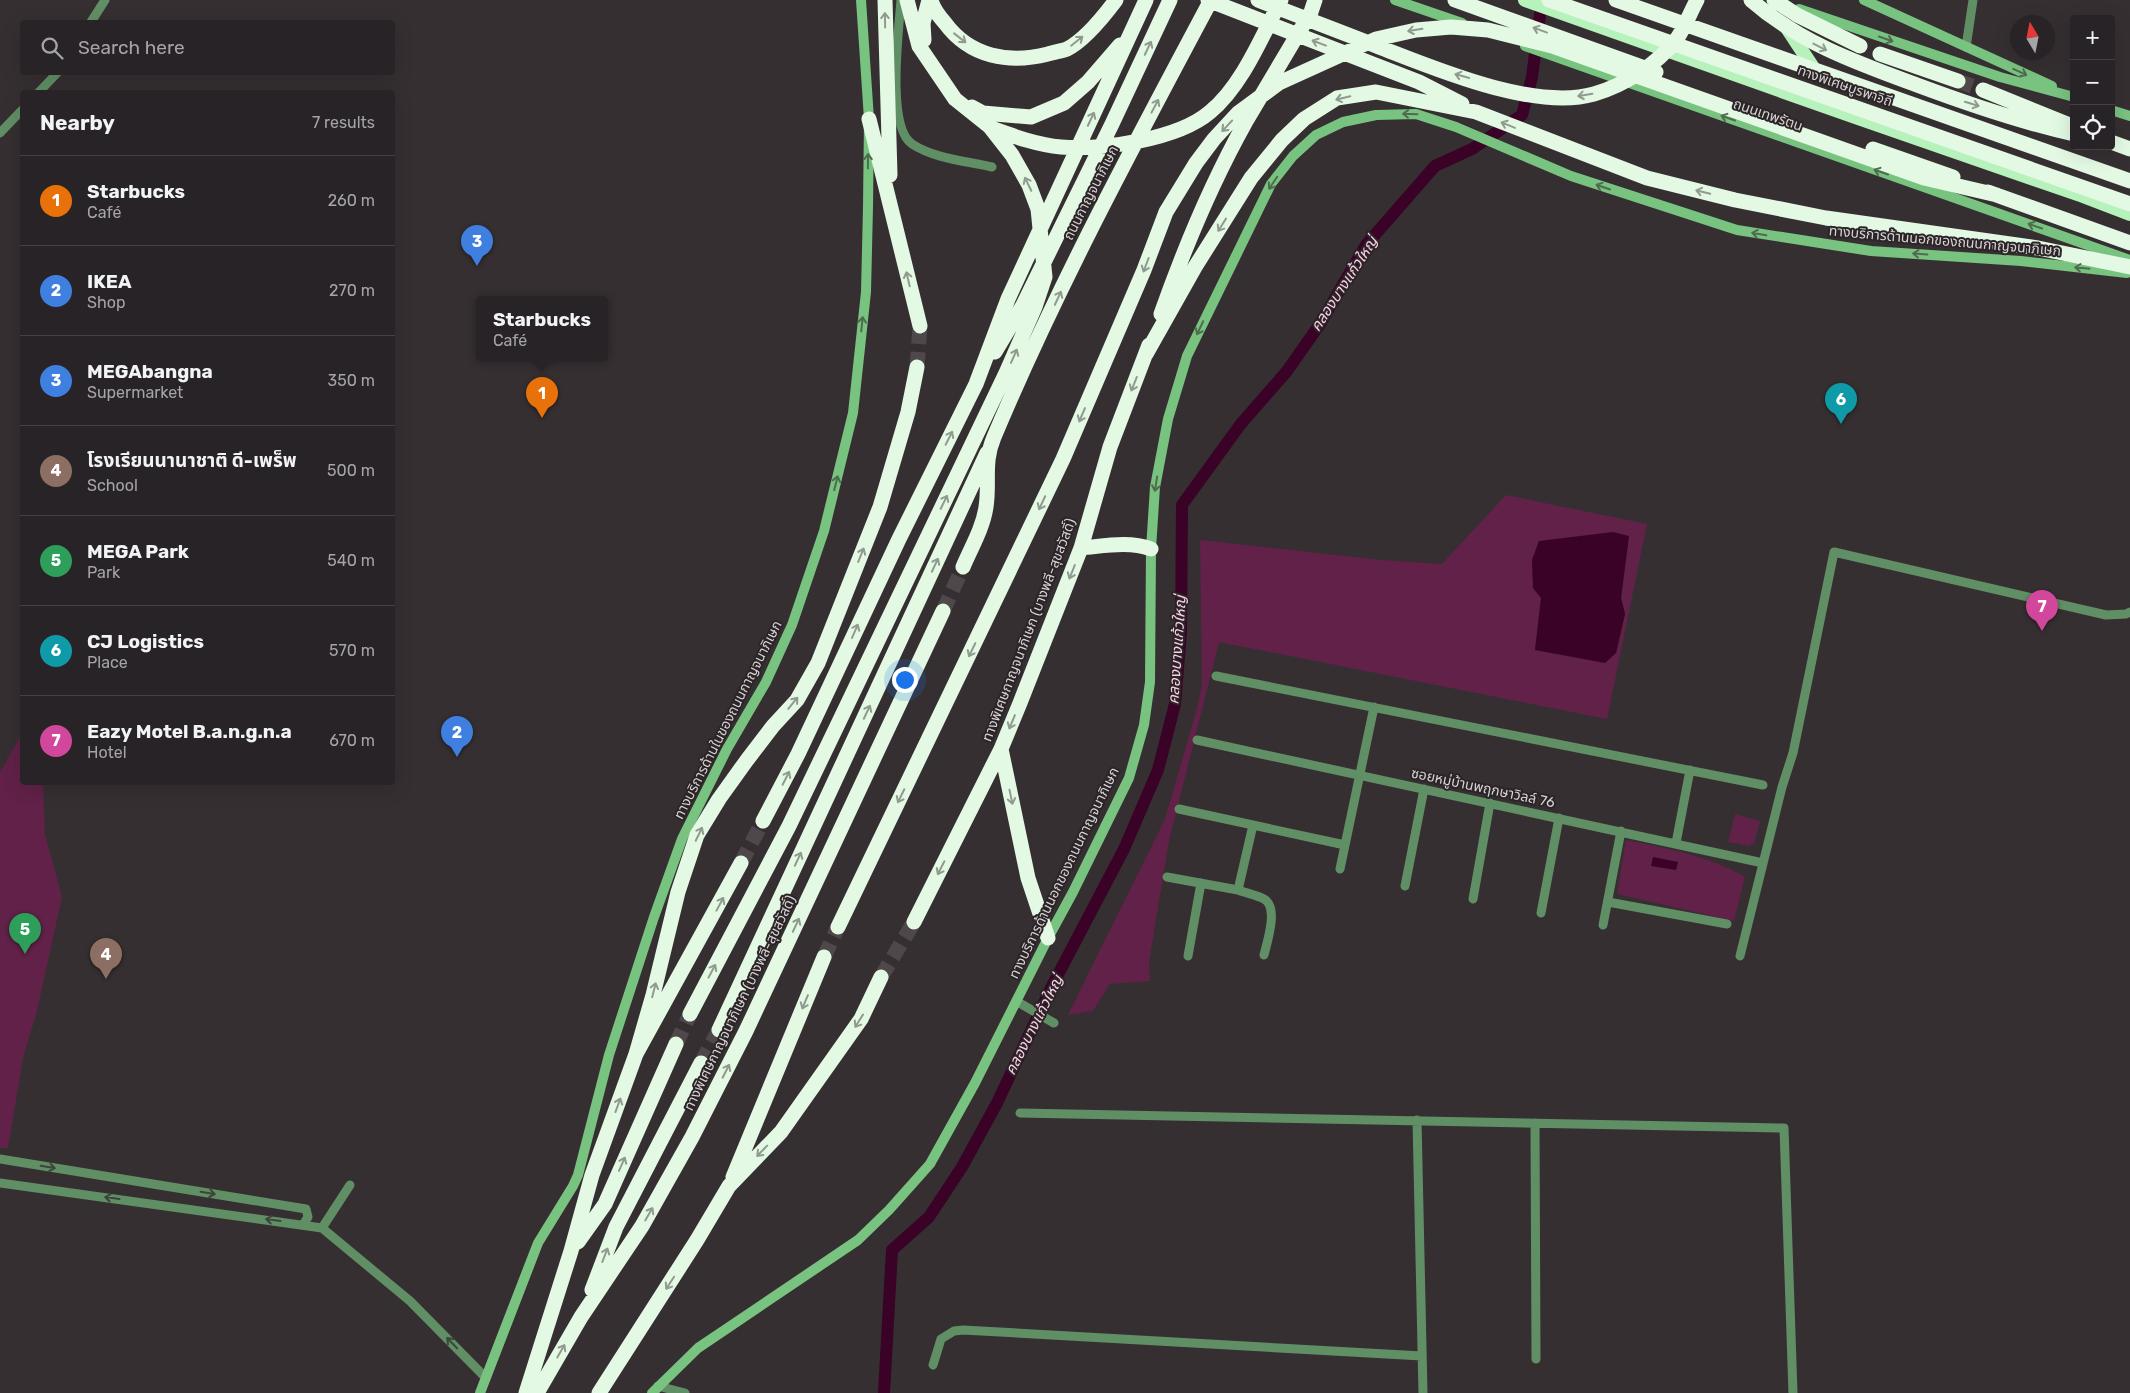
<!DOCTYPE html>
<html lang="en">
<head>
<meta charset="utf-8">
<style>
	:root { --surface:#282326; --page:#302b2e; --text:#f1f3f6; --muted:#a5a4a7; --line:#444043; --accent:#95b2f1 }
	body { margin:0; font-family:Rubik,"Noto Sans Thai",sans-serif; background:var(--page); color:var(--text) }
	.controls { position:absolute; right:15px; top:15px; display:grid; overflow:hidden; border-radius:5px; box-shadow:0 5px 20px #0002 }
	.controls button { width:45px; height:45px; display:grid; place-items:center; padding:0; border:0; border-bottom:1px solid var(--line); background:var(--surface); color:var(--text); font:25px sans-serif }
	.compass { position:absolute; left:2010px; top:15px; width:45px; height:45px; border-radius:50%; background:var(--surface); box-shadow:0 5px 20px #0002; rotate:350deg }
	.you { position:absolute; left:904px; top:679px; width:18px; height:18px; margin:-12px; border:4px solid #fff; border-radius:50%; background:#1a73e8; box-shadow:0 0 0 8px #1a73e833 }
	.badge { display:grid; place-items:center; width:32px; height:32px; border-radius:50%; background:var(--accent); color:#fff; font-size:16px; font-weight:700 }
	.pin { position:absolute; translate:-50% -41px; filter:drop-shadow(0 1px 2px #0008) }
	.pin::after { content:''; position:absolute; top:26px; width:18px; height:15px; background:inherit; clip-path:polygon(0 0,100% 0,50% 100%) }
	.popup { position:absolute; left:476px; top:296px; width:132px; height:65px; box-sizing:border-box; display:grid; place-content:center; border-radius:5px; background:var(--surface); filter:drop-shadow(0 1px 4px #0005); font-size:16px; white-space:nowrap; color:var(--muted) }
	.popup b { font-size:19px; color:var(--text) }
	.popup::after { content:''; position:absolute; left:50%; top:100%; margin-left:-10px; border:10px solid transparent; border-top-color:var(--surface) }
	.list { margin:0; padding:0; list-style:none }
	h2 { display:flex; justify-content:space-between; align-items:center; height:65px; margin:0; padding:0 20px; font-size:21px }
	h2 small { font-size:16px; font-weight:400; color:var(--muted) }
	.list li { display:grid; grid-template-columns:32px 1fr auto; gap:15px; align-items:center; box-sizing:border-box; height:90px; padding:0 20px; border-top:1px solid var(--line) }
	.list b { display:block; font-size:19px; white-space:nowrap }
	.list p { margin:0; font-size:16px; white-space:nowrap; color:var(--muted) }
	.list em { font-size:16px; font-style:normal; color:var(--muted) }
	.icon { flex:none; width:28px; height:28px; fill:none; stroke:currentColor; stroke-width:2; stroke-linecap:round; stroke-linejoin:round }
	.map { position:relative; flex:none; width:2130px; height:1393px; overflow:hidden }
	.search { position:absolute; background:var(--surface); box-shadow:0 5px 20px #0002; left:20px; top:20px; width:375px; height:55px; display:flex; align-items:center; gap:12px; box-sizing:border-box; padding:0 18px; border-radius:5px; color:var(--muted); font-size:19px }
	.panel { position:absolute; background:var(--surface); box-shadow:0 5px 20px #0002; left:20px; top:90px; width:375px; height:695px; border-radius:5px }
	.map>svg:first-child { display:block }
	.green { fill:#612148; fill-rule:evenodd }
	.water { fill:#390226 }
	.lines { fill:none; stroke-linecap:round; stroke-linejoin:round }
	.canal { stroke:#390226; stroke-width:12 }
	.motorway-tunnel { stroke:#4e484a; stroke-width:15; stroke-dasharray:15 8; stroke-linecap:butt }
	.minor { stroke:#618f65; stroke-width:9 }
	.secondary { stroke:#79c381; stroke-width:10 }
	.trunk { stroke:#b7f2bd; stroke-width:14 }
	.motorway { stroke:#e3f9e4; stroke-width:15 }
	.oneway { stroke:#919a8f }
	.oneway2 { stroke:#4f6c50 }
	.oneway3 { stroke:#3c453a }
	.labels { text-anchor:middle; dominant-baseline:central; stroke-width:4; stroke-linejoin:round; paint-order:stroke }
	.street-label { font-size:14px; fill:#d8d3d5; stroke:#2c2528 }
	.water-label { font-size:15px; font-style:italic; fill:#fdcfe6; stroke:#2c2528 }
</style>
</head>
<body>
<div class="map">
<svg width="2130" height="1393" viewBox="0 0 2130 1393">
	<rect width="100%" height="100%" fill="#362f32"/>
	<!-- green -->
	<path class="green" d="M1506,495l141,29 -40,195 -388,-77 -50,199 -20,121 1,19 -40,3 -17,27 -25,4 97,-196 31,-107 6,-27 -2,-145 182,20 60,4zM1629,536l-8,62 4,16 -9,39 -81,-3 6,-52 -8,-11 -1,-27z
		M22,734v48l21,1 2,51 17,63 -25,114 -14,47 -15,90h-8v-376z
		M1735,814l25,7 -6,22 -6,3 -20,-4z
		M1626,840c40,8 84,16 119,37l-11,44 -117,-27z"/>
	<!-- water -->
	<path class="water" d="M1613,532l16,4 -8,62 4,16 -9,39 -11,10 -70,-13 6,-52 -8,-10 -1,-28 7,-19z
		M1653,857l25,5 -2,8 -25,-4z"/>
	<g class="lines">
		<!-- canal -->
		<path class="canal" d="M884,1393l8,-143 37,-33 33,-50 35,-64 55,-117 72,-137 34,-79 17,-66 6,-72 1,-127 58,-80 47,-54 33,-47 46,-79 69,-79 37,-17 50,-34 10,-38 10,-77"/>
		<!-- motorway-tunnel -->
		<path class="motorway-tunnel" d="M1958,81l25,9
			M917,367l3,-41
			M943,611l20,-44
			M741,863l22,-42
			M824,957l14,-30
			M881,977l33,-55
			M676,1044l14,-30
			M701,1063l18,-33"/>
		<!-- minor -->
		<path class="minor" d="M901,0c-2,29 -15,127 11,144 23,15 55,17 80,23
			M91,22l14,-22
			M1966,47l7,-47
			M39,92l19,-20
			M0,133l22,-23
			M1216,676l547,109
			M1197,740l566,123
			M1179,809l166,36
			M1253,825l-15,65c8,3 18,5 26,9 15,8 3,43 0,56
			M1676,843l14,-73
			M1340,869l34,-162
			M1167,877l71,13
			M1405,886l19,-97
			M1473,899l17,-96
			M1608,902l119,22
			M1541,913l18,-95
			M1603,925l18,-94
			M1188,956l13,-73
			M1740,956l42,-169 11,-34 41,-201 272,63 20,-1 4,-2
			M1016,1001l38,22
			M1020,1113l764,15 9,265
			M1417,1120l6,273
			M1535,1123l1,236
			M0,1159l306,50 2,8 -5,8
			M0,1183l322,45 88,73 76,77
			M322,1228l28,-43
			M933,1365l8,-26 13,-8 9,-1 459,26
			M658,1386l27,7"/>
		<!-- secondary -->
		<path class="secondary" d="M1395,0l67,23
			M1864,0l188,86
			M1799,9l201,68 74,20
			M1525,46l605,214
			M2111,110l19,6
			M480,1393l58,-150 35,-57 5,-11 31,-120 45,-138 28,-78 45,-90 39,-67 26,-57 32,-94 29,-118 13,-121 2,-85 1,-88 -8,-119
			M652,1393l46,-45 160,-108 31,-30 41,-46 45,-81 73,-145 25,-46 56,-114 15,-53 6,-43 1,-133 4,-62 13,-68 19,-63 84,-172 22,-28 23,-21 27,-13 33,-7 40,-1 40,13 115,49 166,54 134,21 150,10 106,12"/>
		<!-- trunk -->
		<path class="trunk" d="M1525,0l330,117 228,79 47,18
			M1785,25l27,41"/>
		<!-- motorway -->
		<path class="motorway" d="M885,0l5,175
			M931,0c2,9 8,16 14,23 25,34 64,41 103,31 6,-2 14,-3 19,-5 18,-9 37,-33 49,-49
			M1208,0l211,82 43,22
			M1258,0c40,16 81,31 121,47 57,22 155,64 215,47 31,-9 62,-29 82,-54 8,-11 14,-27 21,-40
			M1455,0l201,72
			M1549,0l581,204
			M1616,0l514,181
			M1751,0c49,43 106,63 166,85 51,19 103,37 157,49
			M1774,0l23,15 63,31
			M924,40l-1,-17 6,-23
			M1880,54l78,27
			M1983,90l89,36
			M972,107l11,6 48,4 33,-14 24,-21 32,-37
			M869,119l51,207
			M991,128c22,8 46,17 70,19 41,3 116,-7 149,-35 32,-26 52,-76 71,-112
			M2111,142l19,7
			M1873,149l80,28
			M1988,192l142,51
			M1161,314c23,-65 50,-130 84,-191 22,-37 44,-74 66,-111l4,-12
			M995,352l28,-47 89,-181 58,-124
			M1146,354l49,-87 56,-89 31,-38 22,-21 33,-21 39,-6 100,20 171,66 88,22 91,18 212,30 92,19
			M1081,548c24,-2 48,-7 70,1
			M963,567c8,-19 20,-39 23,-60 4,-26 -3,-44 8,-70 63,-150 141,-294 217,-437
			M1001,749l27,129 20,60
			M763,821l35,-67 101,-215 77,-155 32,-85 138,-299
			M914,922l87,-173 19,-46 61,-155 29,-101 39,-102
			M838,927l225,-468 81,-189 22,-58 30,-49 18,-24 24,-26 41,-30 97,-44 40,-9 35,-3 37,3 64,16 372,132 73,17
			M690,1014l99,-188 49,-102 168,-351 29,-66 10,-30 -7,-68 -9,-24 -17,-30 -22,-28 -35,-28 -36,-53 -12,-46
			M719,1030l268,-577
			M636,1054l17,-59 25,-103 19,-57 22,-36 28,-39 26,-34 24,-26 21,-37 62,-156 28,-95 9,-45
			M733,1177l91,-220
			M578,1242l27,-38 71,-160
			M592,1290l24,-63 85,-164
			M526,1393l45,-142 21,-76 44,-121 105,-191
			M537,1393l44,-76 61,-91 50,-89 54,-106 197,-420
			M599,1393l98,-153 32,-54 52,-54 80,-113 20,-42"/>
	</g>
	<!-- one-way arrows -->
	<defs><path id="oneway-shaft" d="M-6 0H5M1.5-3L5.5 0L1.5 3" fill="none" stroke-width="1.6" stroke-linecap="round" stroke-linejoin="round" transform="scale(1.25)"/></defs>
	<g class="oneway">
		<use href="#oneway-shaft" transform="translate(885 20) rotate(-91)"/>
		<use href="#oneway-shaft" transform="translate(1415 30) rotate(171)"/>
		<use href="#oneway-shaft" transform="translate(1540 30) rotate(-160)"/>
		<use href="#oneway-shaft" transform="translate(960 38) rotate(38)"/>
		<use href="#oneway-shaft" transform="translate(1077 41) rotate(-39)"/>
		<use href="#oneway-shaft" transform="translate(1319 43) rotate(-159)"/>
		<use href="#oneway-shaft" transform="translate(1820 47) rotate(27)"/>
		<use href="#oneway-shaft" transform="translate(1148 48) rotate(-65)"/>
		<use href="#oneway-shaft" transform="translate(1462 76) rotate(-164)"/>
		<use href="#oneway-shaft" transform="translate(1585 95) rotate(171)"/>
		<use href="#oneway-shaft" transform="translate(1343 98) rotate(167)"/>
		<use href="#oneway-shaft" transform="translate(1972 104) rotate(17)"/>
		<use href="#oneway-shaft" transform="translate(1155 106) rotate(-62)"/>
		<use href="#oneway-shaft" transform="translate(1091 119) rotate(-65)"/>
		<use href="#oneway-shaft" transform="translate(1508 125) rotate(-158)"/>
		<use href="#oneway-shaft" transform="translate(1227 126) rotate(133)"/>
		<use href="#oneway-shaft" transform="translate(1028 184) rotate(-116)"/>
		<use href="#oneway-shaft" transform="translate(1703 192) rotate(-166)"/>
		<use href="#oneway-shaft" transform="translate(1222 225) rotate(122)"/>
		<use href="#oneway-shaft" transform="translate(1146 265) rotate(111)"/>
		<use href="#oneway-shaft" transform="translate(908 279) rotate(-103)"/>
		<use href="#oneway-shaft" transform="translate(1058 298) rotate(-65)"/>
		<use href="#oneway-shaft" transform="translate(1014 356) rotate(-66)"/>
		<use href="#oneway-shaft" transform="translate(1134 384) rotate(112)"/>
		<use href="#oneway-shaft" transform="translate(1082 415) rotate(113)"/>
		<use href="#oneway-shaft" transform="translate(949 438) rotate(-63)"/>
		<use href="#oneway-shaft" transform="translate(944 502) rotate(-64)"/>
		<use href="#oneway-shaft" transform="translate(1042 503) rotate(115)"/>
		<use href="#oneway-shaft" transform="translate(861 555) rotate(-68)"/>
		<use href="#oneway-shaft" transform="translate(935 565) rotate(-65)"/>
		<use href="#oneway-shaft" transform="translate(1072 572) rotate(112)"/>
		<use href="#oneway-shaft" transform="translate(855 631) rotate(-66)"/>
		<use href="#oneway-shaft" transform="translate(972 650) rotate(116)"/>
		<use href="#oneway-shaft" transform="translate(793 703) rotate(-51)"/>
		<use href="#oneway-shaft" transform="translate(867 712) rotate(-65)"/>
		<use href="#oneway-shaft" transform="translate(1012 722) rotate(113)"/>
		<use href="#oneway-shaft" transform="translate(786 778) rotate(-63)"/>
		<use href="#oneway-shaft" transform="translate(901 796) rotate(116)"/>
		<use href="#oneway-shaft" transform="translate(1011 797) rotate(78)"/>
		<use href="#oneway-shaft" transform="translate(699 834) rotate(-64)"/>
		<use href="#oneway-shaft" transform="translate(798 859) rotate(-65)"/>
		<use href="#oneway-shaft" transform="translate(941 868) rotate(117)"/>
		<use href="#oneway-shaft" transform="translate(720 904) rotate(-62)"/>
		<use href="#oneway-shaft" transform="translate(796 925) rotate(-65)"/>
		<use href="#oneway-shaft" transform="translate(712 971) rotate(-62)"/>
		<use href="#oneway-shaft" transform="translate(654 990) rotate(-76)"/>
		<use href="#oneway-shaft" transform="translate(805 1002) rotate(113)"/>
		<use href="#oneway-shaft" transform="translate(859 1021) rotate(122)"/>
		<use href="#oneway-shaft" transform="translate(726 1071) rotate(-63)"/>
		<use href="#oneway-shaft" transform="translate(618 1105) rotate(-70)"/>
		<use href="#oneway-shaft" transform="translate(762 1151) rotate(134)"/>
		<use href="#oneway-shaft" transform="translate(622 1164) rotate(-66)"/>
		<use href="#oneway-shaft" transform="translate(649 1214) rotate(-60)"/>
		<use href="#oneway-shaft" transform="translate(605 1255) rotate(-69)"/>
		<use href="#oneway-shaft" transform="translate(670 1283) rotate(123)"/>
		<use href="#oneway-shaft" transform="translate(561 1351) rotate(-60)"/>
	</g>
	<g class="oneway2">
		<use href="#oneway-shaft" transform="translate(1886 39) rotate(19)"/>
		<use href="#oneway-shaft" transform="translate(2020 72) rotate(25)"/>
		<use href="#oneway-shaft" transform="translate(1410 114) rotate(-178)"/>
		<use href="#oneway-shaft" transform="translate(1728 118) rotate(-161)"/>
		<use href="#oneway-shaft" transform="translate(868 161) rotate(-89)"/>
		<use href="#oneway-shaft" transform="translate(1881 172) rotate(-161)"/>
		<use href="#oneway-shaft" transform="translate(1273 183) rotate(124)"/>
		<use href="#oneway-shaft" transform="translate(1603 187) rotate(-161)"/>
		<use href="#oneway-shaft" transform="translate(2035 226) rotate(-161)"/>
		<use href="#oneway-shaft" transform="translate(1759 234) rotate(-170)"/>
		<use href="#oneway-shaft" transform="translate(1920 254) rotate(-176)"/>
		<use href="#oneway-shaft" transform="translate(2082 268) rotate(-174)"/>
		<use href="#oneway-shaft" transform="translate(862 324) rotate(-84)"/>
		<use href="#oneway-shaft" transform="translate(1200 328) rotate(115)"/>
		<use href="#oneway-shaft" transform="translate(836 483) rotate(-76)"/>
		<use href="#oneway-shaft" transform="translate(1156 484) rotate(99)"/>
	</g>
	<g class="oneway3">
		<use href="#oneway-shaft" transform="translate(48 1167) rotate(10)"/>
		<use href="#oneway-shaft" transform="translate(208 1193) rotate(9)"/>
		<use href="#oneway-shaft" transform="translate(112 1198) rotate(-172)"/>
		<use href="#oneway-shaft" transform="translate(273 1220) rotate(-172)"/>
		<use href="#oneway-shaft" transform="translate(452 1343) rotate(-134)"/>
	</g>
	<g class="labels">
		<!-- street labels -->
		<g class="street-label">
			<text transform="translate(1845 86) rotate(19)">ทางพิเศษบูรพาวิถี</text>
			<text transform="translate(1768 115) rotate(19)">ถนนเทพรัตน</text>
			<text transform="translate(1091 193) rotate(-63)">ถนนกาญจนาภิเษก</text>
			<text transform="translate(1945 241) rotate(5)">ทางบริการด้านนอกของถนนกาญจนาภิเษก</text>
			<text transform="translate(1029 630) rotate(-69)">ทางพิเศษกาญจนาภิเษก (บางพลี-สุขสวัสดิ์)</text>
			<text transform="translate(728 720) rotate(-63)">ทางบริการด้านในของถนนกาญจนาภิเษก</text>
			<text transform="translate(1483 788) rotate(12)">ซอยหมู่บ้านพฤกษาวิลล์ 76</text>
			<text transform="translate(1064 873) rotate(-64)">ทางบริการด้านนอกของถนนกาญจนาภิเษก</text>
			<text transform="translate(740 1003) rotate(-64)">ทางพิเศษกาญจนาภิเษก (บางพลี-สุขสวัสดิ์)</text>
		</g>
		<!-- water labels -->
		<g class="water-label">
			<text transform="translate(1344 284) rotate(-57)">คลองบางแก้วใหญ่</text>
			<text transform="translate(1177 650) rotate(-86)">คลองบางแก้วใหญ่</text>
			<text transform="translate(1034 1025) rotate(-63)">คลองบางแก้วใหญ่</text>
		</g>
	</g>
</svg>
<div class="controls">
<button>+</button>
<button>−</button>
<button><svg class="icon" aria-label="locate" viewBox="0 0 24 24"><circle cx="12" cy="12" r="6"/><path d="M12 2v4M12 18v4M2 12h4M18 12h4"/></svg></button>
</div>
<svg class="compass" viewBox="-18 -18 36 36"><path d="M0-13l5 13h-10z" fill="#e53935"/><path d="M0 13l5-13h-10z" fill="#a5a4a7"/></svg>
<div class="you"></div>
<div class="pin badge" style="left:542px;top:418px;background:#e8710a">1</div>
<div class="popup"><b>Starbucks</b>Café</div>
<div class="pin badge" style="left:457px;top:757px;background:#3f7fe0">2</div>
<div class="pin badge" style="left:477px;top:266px;background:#3f7fe0">3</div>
<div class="pin badge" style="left:106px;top:979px;background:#8d6e63">4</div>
<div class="pin badge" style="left:25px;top:954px;background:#2e9e5b">5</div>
<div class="pin badge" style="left:1841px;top:424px;background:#0f9aa8">6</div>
<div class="pin badge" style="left:2042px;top:631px;background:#d1479c">7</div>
<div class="search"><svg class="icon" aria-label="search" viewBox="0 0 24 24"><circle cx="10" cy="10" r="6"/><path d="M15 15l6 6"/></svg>Search here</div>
<section class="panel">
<h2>Nearby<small>7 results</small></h2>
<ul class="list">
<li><span class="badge" style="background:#e8710a">1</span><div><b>Starbucks</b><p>Café</p></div><em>260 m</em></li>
<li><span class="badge" style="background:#3f7fe0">2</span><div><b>IKEA</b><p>Shop</p></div><em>270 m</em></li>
<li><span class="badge" style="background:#3f7fe0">3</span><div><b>MEGAbangna</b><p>Supermarket</p></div><em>350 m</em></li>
<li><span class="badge" style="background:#8d6e63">4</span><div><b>โรงเรียนนานาชาติ ดี-เพร็พ</b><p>School</p></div><em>500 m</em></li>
<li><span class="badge" style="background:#2e9e5b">5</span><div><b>MEGA Park</b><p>Park</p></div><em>540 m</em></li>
<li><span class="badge" style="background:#0f9aa8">6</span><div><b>CJ Logistics</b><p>Place</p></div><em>570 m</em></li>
<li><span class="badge" style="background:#d1479c">7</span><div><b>Eazy Motel B.a.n.g.n.a</b><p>Hotel</p></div><em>670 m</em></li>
</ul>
</section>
</div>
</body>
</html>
